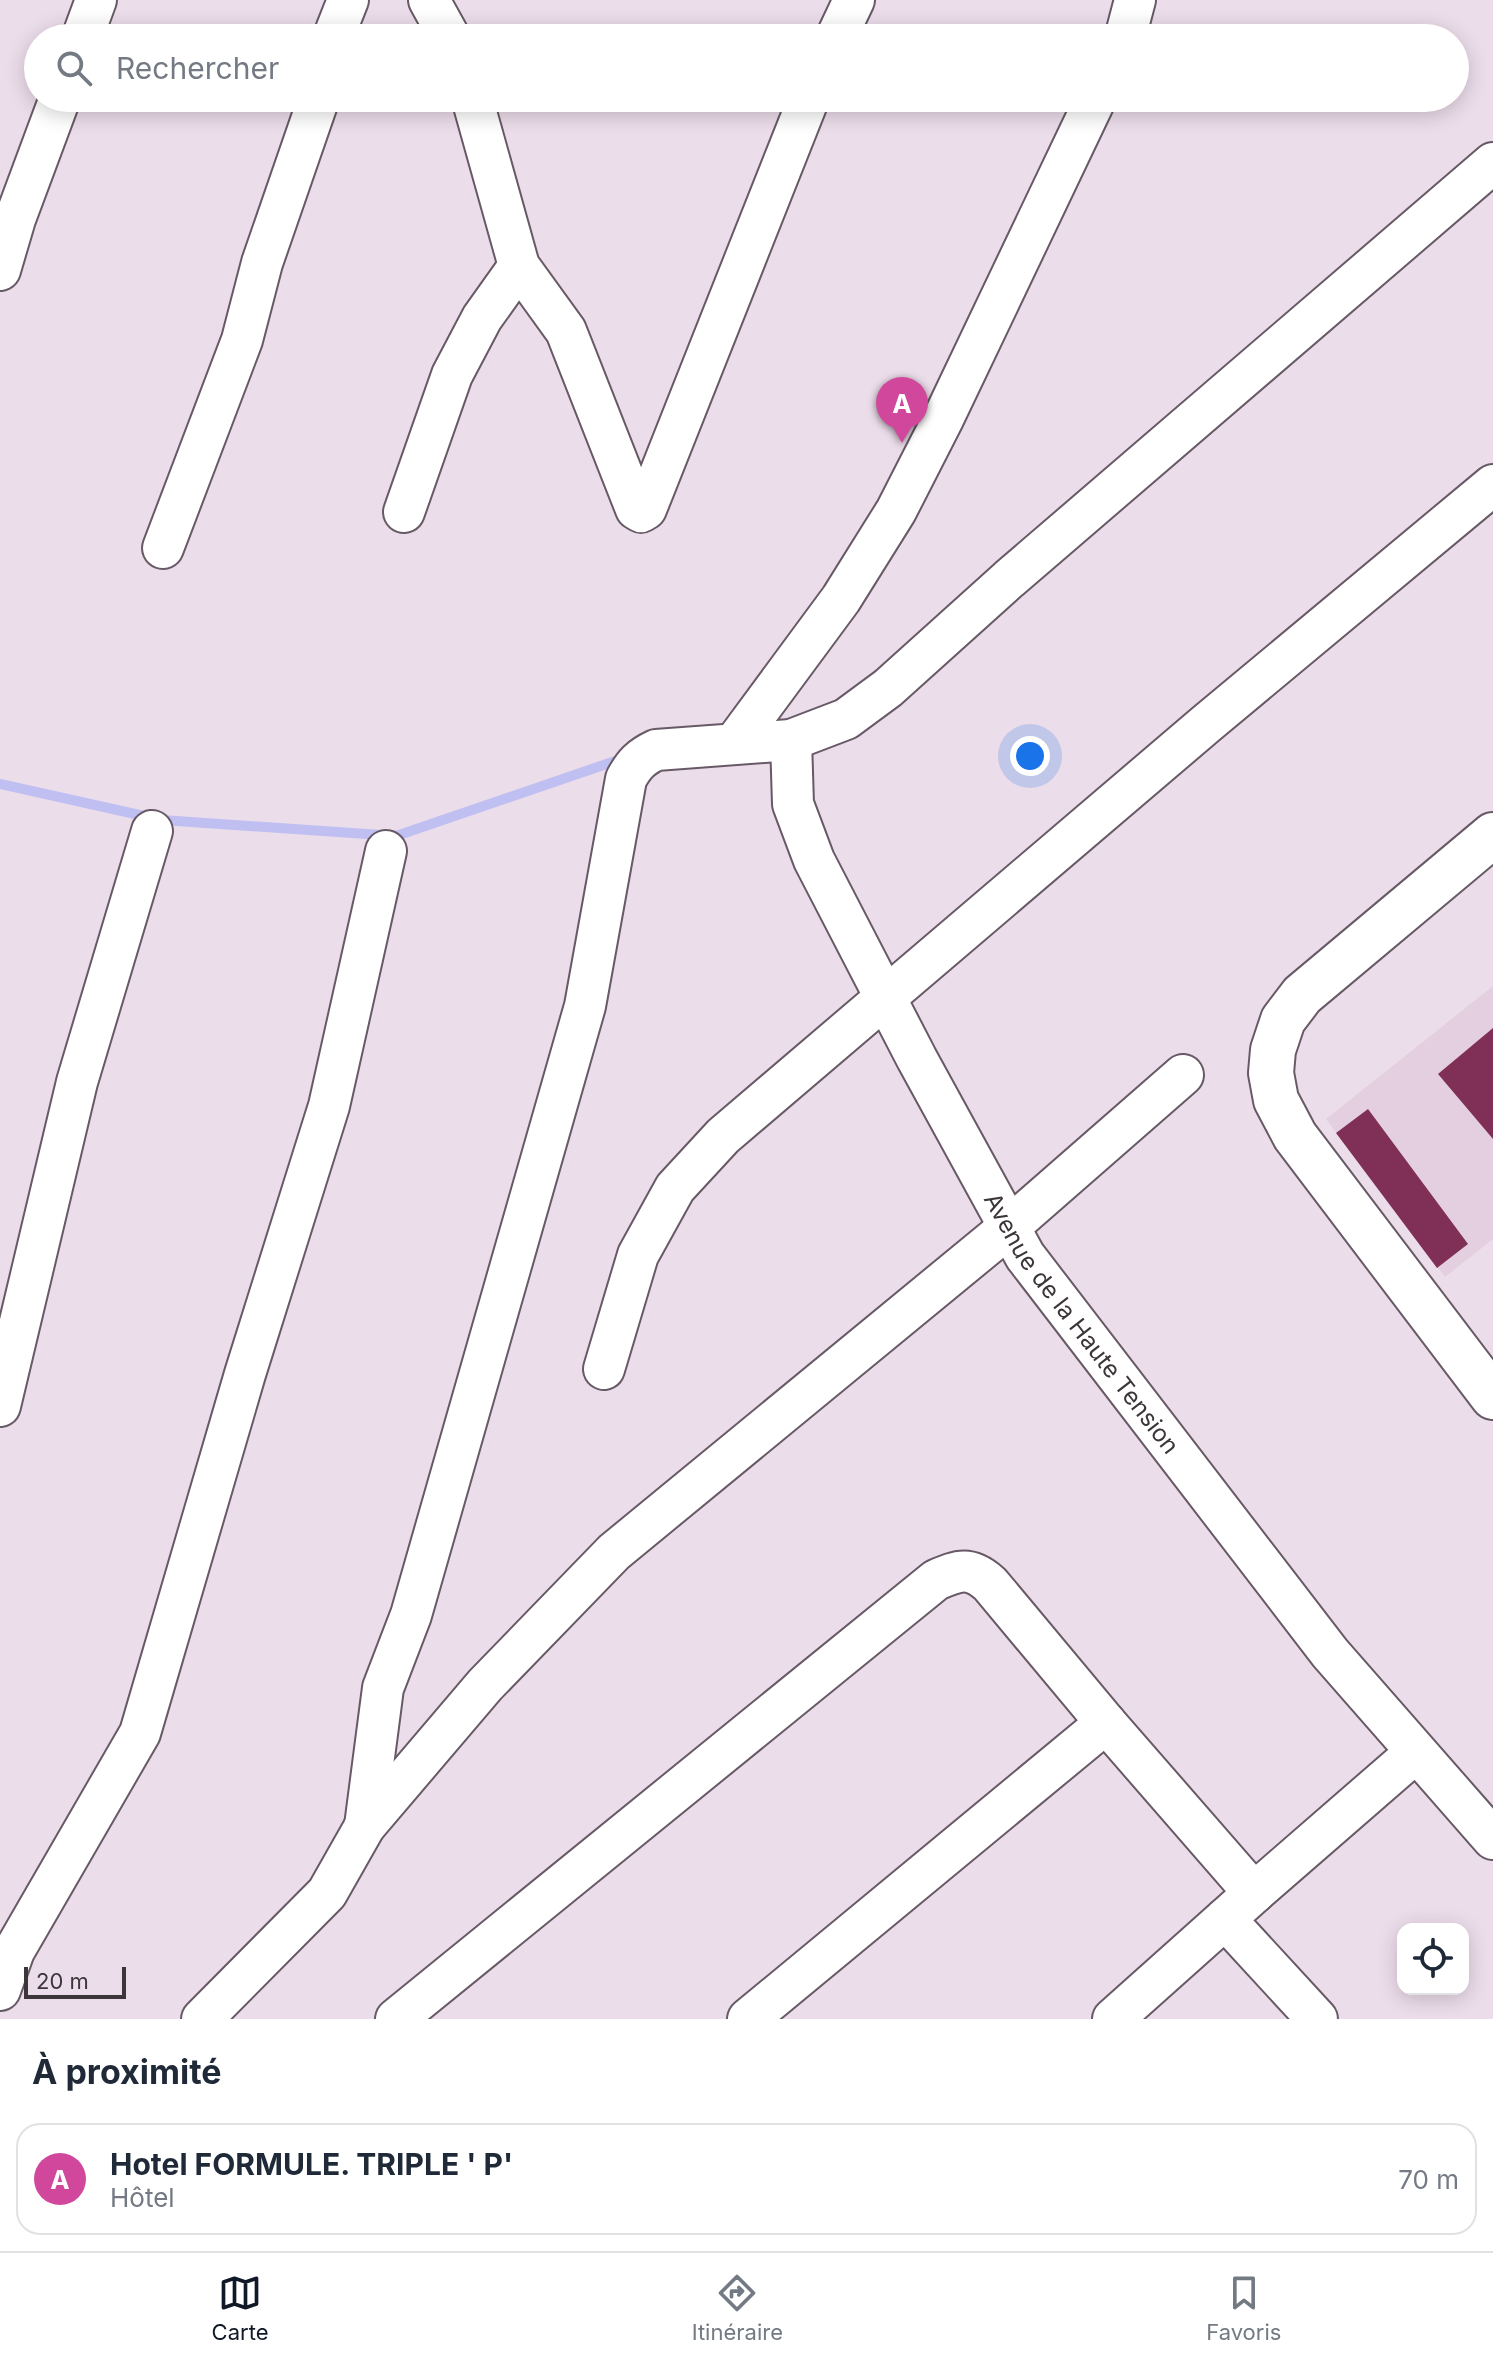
<!DOCTYPE html>
<html lang="fr">
<head>
<meta charset="utf-8">
<style>
	:root { --surface:#fff; --page:#f2f2f3; --text:#1f2937; --muted:#747a83; --line:#e0e1e3; --accent:#111827 }
	body { margin:0; font-family:Inter,sans-serif; background:var(--page); color:var(--text) }
	.controls { position:absolute; right:24px; bottom:24px; display:grid; overflow:hidden; border-radius:16px; box-shadow:0 4px 20px #0003 }
	.controls button { width:72px; height:72px; display:grid; place-items:center; padding:0; border:0; border-bottom:2px solid var(--line); background:var(--surface); color:var(--text); font:40px sans-serif }
	.scale { position:absolute; left:24px; bottom:20px; width:102px; box-sizing:border-box; padding-left:8px; border:4px solid #3c363b; border-top:0; font-size:22px; line-height:28px; white-space:nowrap; color:#3c363b; -webkit-text-stroke:6px #ecddea; paint-order:stroke }
	.you { position:absolute; left:1030px; top:756px; width:28px; height:28px; margin:-20px; border:6px solid #fff; border-radius:50%; background:#1a73e8; box-shadow:0 0 0 12px #1a73e833 }
	.badge { display:grid; place-items:center; width:52px; height:52px; border-radius:50%; background:var(--accent); color:#fff; font-size:26px; font-weight:700 }
	.pin { position:absolute; translate:-50% -66px; filter:drop-shadow(0 2px 4px #0008) }
	.pin::after { content:''; position:absolute; top:42px; width:28px; height:24px; background:inherit; clip-path:polygon(0 0,100% 0,50% 100%) }
	.list { margin:0; padding:0; list-style:none }
	h2 { display:flex; justify-content:space-between; align-items:center; height:104px; margin:0; padding:0 32px; font-size:34px }
	h2 small { font-size:26px; font-weight:400; color:var(--muted) }
	.list li { display:grid; grid-template-columns:52px 1fr auto; gap:24px; align-items:center; box-sizing:border-box; height:112px; margin:0 16px 16px; padding:0 16px; border:2px solid var(--line); border-radius:24px }
	.list b { display:block; font-size:30px; white-space:nowrap }
	.list p { margin:0; font-size:26px; white-space:nowrap; color:var(--muted) }
	.list em { font-size:26px; font-style:normal; color:var(--muted) }
	.icon { flex:none; width:44px; height:44px; fill:none; stroke:currentColor; stroke-width:2; stroke-linecap:round; stroke-linejoin:round }
	.map { position:relative; flex:none; width:1493px; height:2019px; overflow:hidden }
	.search { position:absolute; background:var(--surface); box-shadow:0 4px 20px #0003; left:24px; right:24px; top:24px; height:88px; display:flex; align-items:center; gap:20px; box-sizing:border-box; padding:0 28px; border-radius:44px; color:var(--muted); font-size:30px }
	.sheet { height:232px; background:var(--surface) }
	nav { display:flex; justify-content:space-around; align-items:center; box-sizing:border-box; height:112px; border-top:2px solid var(--line); background:var(--surface); font-size:22px; color:var(--muted) }
	nav a { display:grid; justify-items:center; gap:4px }
	nav .on { color:var(--accent) }
	.map>svg:first-child { display:block }
	.built { fill:#e4cfe1 }
	.lines { fill:none; stroke-linecap:round; stroke-linejoin:round }
	.stream { stroke:#bfbff2; stroke-width:10 }
	.building { fill:#803057 }
	.street-casing { stroke:#675a66; stroke-width:44 }
	.secondary-casing { stroke:#675a66; stroke-width:48 }
	.street { stroke:#fff; stroke-width:40 }
	.secondary { stroke:#fff; stroke-width:44 }
	.labels { text-anchor:middle; dominant-baseline:central; stroke-width:8; stroke-linejoin:round; paint-order:stroke }
	.street-label { font-size:24px; fill:#3c363b; stroke:#ecddea }
</style>
</head>
<body>
<div class="map">
<svg width="1493" height="2019" viewBox="0 0 1493 2019">
	<rect width="100%" height="100%" fill="#ecddea"/>
	<!-- built -->
	<path class="built" d="M1493,986v253l-48,38 -119,-158z"/>
	<g class="lines">
		<!-- stream -->
		<path class="stream" d="M0,784l162,36 234,16 228,-78"/>
	</g>
	<!-- building -->
	<path class="building" d="M1493,1028v111l-55,-65z
		M1368,1109l100,135 -31,24 -101,-135z"/>
	<g class="lines">
		<defs>
			<g id="street">
				<path d="M429,0l21,38"/>
				<path d="M82,38l14,-38"/>
				<path d="M333,38l15,-38"/>
				<path d="M836,38l18,-38"/>
				<path d="M1125,38l10,-38"/>
				<path d="M472,98l47,168 47,65 70,178 5,3 5,-3 163,-411"/>
				<path d="M0,270l15,-51 45,-121"/>
				<path d="M404,512l48,-137 30,-57 37,-52"/>
				<path d="M163,548l79,-208 20,-77 57,-165"/>
				<path id="s1" d="M791,740l2,64 21,56 103,199 108,197 305,397 163,186"/>
				<path d="M734,744l107,-145 55,-88 47,-92 153,-321"/>
				<path d="M604,1369l34,-114 37,-67 48,-52 483,-412 287,-239"/>
				<path d="M0,1406l77,-324 75,-251"/>
				<path d="M365,1826l18,-138 28,-73 174,-609 41,-227c8,-15 15,-22 30,-29l135,-10 55,-21 42,-31 121,-109 484,-416"/>
				<path d="M1225,1919l92,100"/>
				<path d="M0,1990l14,-39 126,-218 105,-359 84,-268 57,-255"/>
				<path d="M202,2019l125,-126 38,-67 120,-141 129,-133 394,-324 175,-153"/>
				<path d="M396,2019l540,-439c23,-10 34,-14 54,4l116,139 148,170"/>
				<path d="M748,2019l358,-296"/>
				<path d="M1113,2019l141,-126 161,-140"/>
			</g>
			<path id="secondary" d="M1493,835l-191,160 -19,25 -10,30 -2,23 5,27 19,36 198,261"/>
		</defs>
		<!-- street casing -->
		<use href="#street" class="street-casing"/>
		<!-- secondary casing -->
		<use href="#secondary" class="secondary-casing"/>
		<!-- street -->
		<use href="#street" class="street"/>
		<!-- secondary -->
		<use href="#secondary" class="secondary"/>
	</g>
	<g class="labels">
		<!-- street labels -->
		<g class="street-label">
			<text stroke="none"><textPath href="#s1" startOffset="660">Avenue de la Haute Tension</textPath></text>
		</g>
	</g>
</svg>
<div class="controls">
<button><svg class="icon" aria-label="locate" viewBox="0 0 24 24"><circle cx="12" cy="12" r="6"/><path d="M12 2v4M12 18v4M2 12h4M18 12h4"/></svg></button>
</div>
<div class="scale">20 m</div>
<div class="you"></div>
<div class="pin badge" style="left:902px;top:443px;background:#d1479c">A</div>
<div class="search"><svg class="icon" aria-label="search" viewBox="0 0 24 24"><circle cx="10" cy="10" r="6"/><path d="M15 15l6 6"/></svg>Rechercher</div>
</div>
<section class="sheet">
<h2>À proximité<small></small></h2>
<ul class="list">
<li><span class="badge" style="background:#d1479c">A</span><div><b>Hotel FORMULE. TRIPLE ' P'</b><p>Hôtel</p></div><em>70 m</em></li>
</ul>
</section>
<nav>
<a class="on"><svg class="icon" aria-label="map" viewBox="0 0 24 24"><path d="M3 6l6-2 6 2 6-2v14l-6 2-6-2-6 2zM9 4v14M15 6v14"/></svg>Carte</a>
<a><svg class="icon" aria-label="directions" viewBox="0 0 24 24"><path d="M12 3l9 9-9 9-9-9zM9 14v-3h6M13 9l2 2-2 2"/></svg>Itinéraire</a>
<a><svg class="icon" aria-label="saved" viewBox="0 0 24 24"><path d="M7 4h10v16l-5-4-5 4z"/></svg>Favoris</a>
</nav>
</body>
</html>
